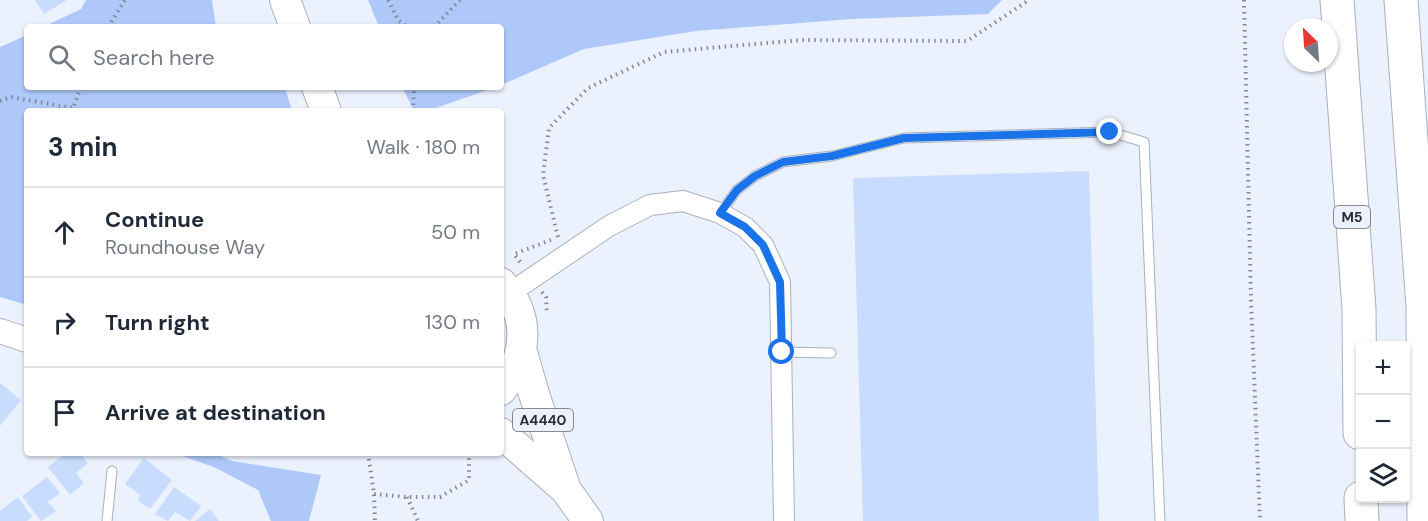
<!DOCTYPE html>
<html lang="en">
<head>
<meta charset="utf-8">
<style>
	:root { --surface:#fff; --page:#f2f2f3; --text:#1f2937; --muted:#747a83; --line:#e0e1e3 }
	body { margin:0; font-family:"DM Sans",sans-serif; background:var(--page); color:var(--text) }
	.controls { position:absolute; right:18px; bottom:18px; display:grid; overflow:hidden; border-radius:6px; box-shadow:0 2px 4px #0004 }
	.controls button { width:54px; height:54px; display:grid; place-items:center; padding:0; border:0; border-bottom:2px solid var(--line); background:var(--surface); color:var(--text); font:30px sans-serif }
	.compass { position:absolute; left:1284px; top:18px; width:54px; height:54px; border-radius:50%; background:var(--surface); box-shadow:0 2px 4px #0004; rotate:335deg }
	.stop { position:absolute; width:18px; height:18px; margin:-14px; border:4px solid #1a73e8; border-radius:50%; background:#fff }
	.stop.end { background:#1a73e8; border-color:#fff; box-shadow:0 2px 6px #0008 }
	.list { margin:0; padding:0; list-style:none }
	h2 { display:flex; justify-content:space-between; align-items:center; height:78px; margin:0; padding:0 24px; font-size:26px }
	h2 small { font-size:20px; font-weight:400; color:var(--muted) }
	.list li { display:grid; grid-template-columns:39px 1fr auto; gap:18px; align-items:center; box-sizing:border-box; height:90px; padding:0 24px; border-top:2px solid var(--line) }
	.list b { display:block; font-size:22px; white-space:nowrap }
	.list p { margin:0; font-size:20px; white-space:nowrap; color:var(--muted) }
	.list em { font-size:20px; font-style:normal; color:var(--muted) }
	.icon { flex:none; width:33px; height:33px; fill:none; stroke:currentColor; stroke-width:2; stroke-linecap:round; stroke-linejoin:round }
	.map { position:relative; flex:none; width:1428px; height:521px; overflow:hidden }
	.search { position:absolute; background:var(--surface); box-shadow:0 2px 4px #0004; left:24px; top:24px; width:480px; height:66px; display:flex; align-items:center; gap:15px; box-sizing:border-box; padding:0 21px; border-radius:6px; color:var(--muted); font-size:22px }
	.panel { position:absolute; background:var(--surface); box-shadow:0 2px 4px #0004; left:24px; top:108px; width:480px; height:348px; border-radius:6px }
	.map>svg:first-child { display:block }
	.green { fill:#aec9f9 }
	.building { fill:#c8dcfe }
	.lines { fill:none; stroke-linecap:round; stroke-linejoin:round }
	.service-casing { stroke:#a9b0bb; stroke-width:11 }
	.minor-casing { stroke:#a9b0bb; stroke-width:22 }
	.tertiary-casing { stroke:#a9b0bb; stroke-width:26 }
	.primary-casing { stroke:#a9b0bb; stroke-width:32 }
	.motorway-casing { stroke:#a9b0bb; stroke-width:35 }
	.path { stroke:#848891; stroke-width:4; stroke-dasharray:1.5 4.5; stroke-linecap:butt }
	.service { stroke:#fff; stroke-width:9 }
	.minor { stroke:#fff; stroke-width:20 }
	.tertiary { stroke:#fff; stroke-width:24 }
	.primary { stroke:#fff; stroke-width:30 }
	.motorway { stroke:#fff; stroke-width:33 }
	.route { stroke:#1a73e8; stroke-width:8 }
	.labels { text-anchor:middle; dominant-baseline:central; stroke-width:4.5; stroke-linejoin:round; paint-order:stroke }
	.shield { fill:#ebf2fe; stroke:#64676e; stroke-width:1.5 }
	.shield-label { font-size:14px; font-weight:bold; fill:#2a2c31 }
</style>
</head>
<body>
<div class="map">
<svg width="1428" height="521" viewBox="0 0 1428 521">
	<rect width="100%" height="100%" fill="#ebf2fe"/>
	<!-- green -->
	<path class="green" d="M86,0h126l4,27h-173l38,-18z
		M368,0h634l-14,14 -136,5 -156,12 -112,18 -83,36v-58h-122z
		M27,35v52h258l7,24h-265v194l-27,-8v-250z
		M402,87h94l-69,24h-13z
		M174,453h39l19,8 89,14 -12,46h-38l-13,-31 -42,-22z"/>
	<!-- building -->
	<path class="building" d="M35,0h32l-23,14z
		M1089,171l10,350h-236l-10,-343z
		M0,383l21,17 -21,26z
		M66,453h14l8,10 -12,10 8,10 -14,12 -22,-28z
		M144,458l28,22 -22,29 -13,-9 3,-5 -15,-11z
		M47,477l13,16 -12,9 8,9 -15,10 -19,-25z
		M174,487l27,19 -11,15 -15,-9 -7,9 -13,-7z
		M18,497l14,20 -5,4h-27v-10z
		M210,509l9,12h-24z"/>
	<g class="lines">
		<defs>
			<path id="service" d="M720,213l17,-23 18,-14 28,-14 49,-6 72,-18 206,-6 34,10 16,379
				M782,352l49,1
				M107,521l5,-50"/>
			<path id="minor" d="M510,293l99,-67 41,-21 33,-4 37,12 25,14 18,18 17,37 4,239"/>
			<path id="tertiary" d="M0,331l27,9"/>
			<path id="primary" d="M285,0l10,27
				M317,87l9,24
				M501,283c30,33 27,73 0,107
				M521,349l13,45 32,96
				M501,433l65,57 22,31"/>
			<path id="motorway" d="M1337,0l22,309 1,124
				M1401,0l22,307 1,214
				M1361,498l1,23"/>
		</defs>
		<!-- service casing -->
		<use href="#service" class="service-casing"/>
		<!-- minor casing -->
		<use href="#minor" class="minor-casing"/>
		<!-- tertiary casing -->
		<use href="#tertiary" class="tertiary-casing"/>
		<!-- primary casing -->
		<use href="#primary" class="primary-casing"/>
		<!-- motorway casing -->
		<use href="#motorway" class="motorway-casing"/>
		<!-- path -->
		<path class="path" d="M388,0l11,21 9,6
			M1244,0l7,300 9,221
			M108,27l17,-27
			M434,27l26,-27
			M0,101l11,-4 62,11
			M74,111l-1,-3 8,-21
			M413,111l1,-24
			M558,237l-15,-62 6,-47 39,-40 76,-36 137,-12 166,1 62,-41
			M520,262l-6,-8 37,-14
			M542,292l4,5 1,17
			M368,453l6,41 1,27
			M374,494l32,3h34l29,-17v-27
			M407,497l11,24"/>
		<!-- service -->
		<use href="#service" class="service"/>
		<!-- minor -->
		<use href="#minor" class="minor"/>
		<!-- tertiary -->
		<use href="#tertiary" class="tertiary"/>
		<!-- primary -->
		<use href="#primary" class="primary"/>
		<!-- motorway -->
		<use href="#motorway" class="motorway"/>
	</g>
	<g class="lines">
		<!-- route -->
		<path class="route" d="M782,352l-2,-70 -17,-37 -18,-18 -25,-14 17,-23 18,-14 28,-14 49,-6 72,-18 206,-6"/>
	</g>
	<g class="labels">
		<!-- shield labels -->
		<g class="shield">
			<rect x="1334" y="206" width="36" height="22" rx="4.5"/>
			<rect x="513" y="409" width="60" height="22" rx="4.5"/>
		</g>
		<g class="shield-label">
			<text x="1352" y="217">M5</text>
			<text x="543" y="420">A4440</text>
		</g>
	</g>
</svg>
<div class="controls">
<button>+</button>
<button>−</button>
<button><svg class="icon" aria-label="layers" viewBox="0 0 24 24"><path d="M12 4l9 5-9 5-9-5zM3 14l9 5 9-5"/></svg></button>
</div>
<svg class="compass" viewBox="-18 -18 36 36"><path d="M0-13l5 13h-10z" fill="#e53935"/><path d="M0 13l5-13h-10z" fill="#747a83"/></svg>
<div class="stop" style="left:782px;top:352px"></div>
<div class="stop end" style="left:1110px;top:132px"></div>
<div class="search"><svg class="icon" aria-label="search" viewBox="0 0 24 24"><circle cx="10" cy="10" r="6"/><path d="M15 15l6 6"/></svg>Search here</div>
<section class="panel">
<h2>3 min<small>Walk · 180 m</small></h2>
<ul class="list">
<li><svg class="icon" aria-label="ahead" viewBox="0 0 24 24"><path d="M12 20V5M6 11l6-6 6 6"/></svg><div><b>Continue</b><p>Roundhouse Way</p></div><em>50 m</em></li>
<li><svg class="icon" aria-label="right" viewBox="0 0 24 24"><path d="M7 20v-9h11M14 6l5 5-5 5"/></svg><div><b>Turn right</b></div><em>130 m</em></li>
<li><svg class="icon" aria-label="arrive" viewBox="0 0 24 24"><path d="M6 21V4h12l-3 4 3 4H6"/></svg><div><b>Arrive at destination</b></div></li>
</ul>
</section>
</div>
</body>
</html>
